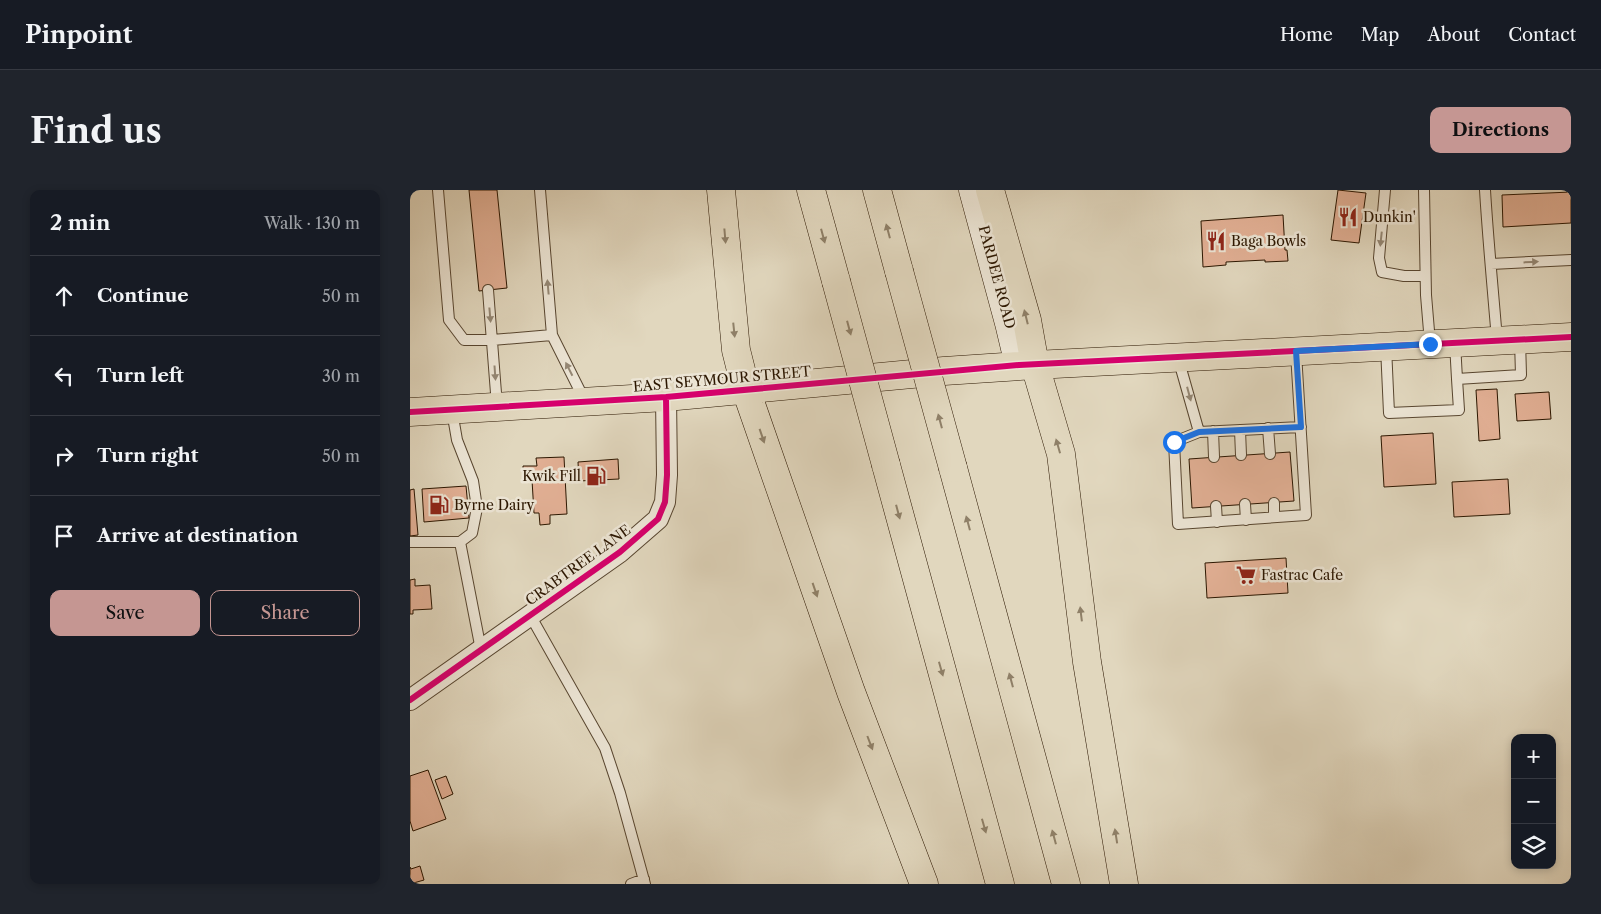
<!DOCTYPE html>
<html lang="en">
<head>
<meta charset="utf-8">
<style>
	:root { --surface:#171b24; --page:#20242c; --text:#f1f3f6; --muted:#9ea1a6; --line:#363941; --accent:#c59692 }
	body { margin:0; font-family:"Libre Caslon Text",serif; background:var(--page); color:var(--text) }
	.controls { position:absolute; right:15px; bottom:15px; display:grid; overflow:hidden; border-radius:10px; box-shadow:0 2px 8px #0003 }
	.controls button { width:45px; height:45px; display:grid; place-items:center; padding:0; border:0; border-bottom:1px solid var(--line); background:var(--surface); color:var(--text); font:25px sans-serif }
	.stop { position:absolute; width:15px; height:15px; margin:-11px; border:4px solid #1a73e8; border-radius:50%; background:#fff }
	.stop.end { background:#1a73e8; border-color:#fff; box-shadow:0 1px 5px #0008 }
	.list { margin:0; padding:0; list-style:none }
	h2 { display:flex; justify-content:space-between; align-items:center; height:65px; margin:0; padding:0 20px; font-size:21px }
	h2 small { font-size:16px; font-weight:400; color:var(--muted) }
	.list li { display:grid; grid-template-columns:32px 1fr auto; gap:15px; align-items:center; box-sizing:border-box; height:80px; padding:0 20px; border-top:1px solid var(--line) }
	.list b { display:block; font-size:19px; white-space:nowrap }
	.list em { font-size:16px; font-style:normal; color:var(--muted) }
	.actions { display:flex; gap:10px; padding:15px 20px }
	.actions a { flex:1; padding:11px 0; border:1px solid var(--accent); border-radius:10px; text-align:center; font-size:18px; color:var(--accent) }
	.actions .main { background:var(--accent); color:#111 }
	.icon { flex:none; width:28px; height:28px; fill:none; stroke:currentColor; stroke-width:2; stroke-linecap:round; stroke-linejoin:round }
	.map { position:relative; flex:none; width:1161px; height:694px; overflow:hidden; border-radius:10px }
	header { display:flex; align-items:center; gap:30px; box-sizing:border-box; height:70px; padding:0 25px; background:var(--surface); border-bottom:1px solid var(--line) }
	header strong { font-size:24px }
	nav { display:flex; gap:28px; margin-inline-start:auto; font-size:18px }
	.intro { display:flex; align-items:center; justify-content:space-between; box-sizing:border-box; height:120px; padding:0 30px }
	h1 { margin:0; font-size:35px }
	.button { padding:12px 22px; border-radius:10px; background:var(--accent); color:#111; font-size:18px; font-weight:700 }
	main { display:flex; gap:30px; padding:0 30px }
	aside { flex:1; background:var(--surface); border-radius:10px; box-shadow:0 2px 8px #0003 }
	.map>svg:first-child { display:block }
	.building { fill:#e2b095; stroke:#2b1600 }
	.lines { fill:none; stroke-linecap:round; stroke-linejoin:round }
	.lane-casing { stroke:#584630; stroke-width:12 }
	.street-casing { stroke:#584630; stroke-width:22 }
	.secondary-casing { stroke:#2b1600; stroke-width:29 }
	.primary-casing { stroke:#2b1600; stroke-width:29 }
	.highway-casing { stroke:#2b1600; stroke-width:29 }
	.lane { stroke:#ece5d5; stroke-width:10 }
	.street { stroke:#ece5d5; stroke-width:20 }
	.secondary { stroke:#ece5d5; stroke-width:28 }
	.primary { stroke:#e1d7be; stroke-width:28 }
	.highway { stroke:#e1d7be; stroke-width:28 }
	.highway-bridge-casing { stroke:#2b1600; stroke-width:29; stroke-linecap:butt }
	.highway-bridge { stroke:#e1d7be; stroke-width:28 }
	.cycleway-casing { stroke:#ece5d5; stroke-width:9 }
	.cycleway { stroke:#d6006c; stroke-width:6 }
	.oneway { fill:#8f8068 }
	.oneway2 { fill:#958875 }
	.route { stroke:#1a73e8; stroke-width:6 }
	.labels { text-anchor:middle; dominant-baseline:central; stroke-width:5; stroke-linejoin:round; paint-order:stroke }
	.poi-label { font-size:14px; fill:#2b1600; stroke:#ece5d5; text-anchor:start }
	.street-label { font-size:14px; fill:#2b1600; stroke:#ece5d5 }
</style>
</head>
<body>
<header>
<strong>Pinpoint</strong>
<nav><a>Home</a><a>Map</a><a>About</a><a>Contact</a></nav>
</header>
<div class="intro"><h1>Find us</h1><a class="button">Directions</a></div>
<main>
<aside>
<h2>2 min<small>Walk · 130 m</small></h2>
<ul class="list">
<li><svg class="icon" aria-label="ahead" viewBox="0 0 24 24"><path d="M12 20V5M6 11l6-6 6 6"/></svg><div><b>Continue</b></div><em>50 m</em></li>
<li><svg class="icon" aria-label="left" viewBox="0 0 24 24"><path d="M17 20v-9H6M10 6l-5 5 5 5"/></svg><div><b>Turn left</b></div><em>30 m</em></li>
<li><svg class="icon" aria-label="right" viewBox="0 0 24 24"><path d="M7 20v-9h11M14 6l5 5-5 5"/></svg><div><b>Turn right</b></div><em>50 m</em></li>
<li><svg class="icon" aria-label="arrive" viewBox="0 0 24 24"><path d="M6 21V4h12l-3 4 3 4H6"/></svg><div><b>Arrive at destination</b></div></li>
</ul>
<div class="actions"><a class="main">Save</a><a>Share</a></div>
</aside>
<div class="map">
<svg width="1161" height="694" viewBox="0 0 1161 694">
	<rect width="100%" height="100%" fill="#e1d7be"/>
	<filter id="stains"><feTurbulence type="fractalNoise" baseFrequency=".004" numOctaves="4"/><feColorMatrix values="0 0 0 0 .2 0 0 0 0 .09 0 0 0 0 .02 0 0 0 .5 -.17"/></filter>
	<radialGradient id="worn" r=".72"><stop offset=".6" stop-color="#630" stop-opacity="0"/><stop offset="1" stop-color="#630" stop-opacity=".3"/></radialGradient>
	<!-- building -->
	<path class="building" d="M59,0h28l10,98 -28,3z
		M928,0l28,3 -7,50 -28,-3z
		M1161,2v31l-68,4 -1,-32z
		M873,25l2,35h2l1,11 -23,1v-2l-39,2v3l-23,2 -2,-46z
		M1087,199l3,50 -21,2 -3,-51z
		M1139,202l2,27 -34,2 -2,-27z
		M1023,243l3,51 -52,3 -3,-51z
		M880,262l4,49 -102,7 -3,-49z
		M154,267l3,57 -17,1v9l-10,1 -1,-12h-5l-2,-33h-9v-14h14l-1,-8z
		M208,269l1,20 -40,2 -1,-19z
		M1098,289l2,35 -56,3 -2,-35z
		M56,296l3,32 -45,4 -2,-33z
		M4,299l4,46 -8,1v-46z
		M876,368l2,35 -81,5 -2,-35z
		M5,389v7l15,-1 2,24 -19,1v4h-3v-34z
		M18,580l18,49 -33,12 -3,-10v-45z
		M36,586l7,18 -11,5 -7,-19z
		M10,676l4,14 -14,4v-17l1,2z"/>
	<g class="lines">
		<defs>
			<path id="lane" d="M28,0l11,130 15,20h28l60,-5
				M130,0l12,145 33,66
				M975,0l-6,68 3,14 22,4h21
				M1014,0l2,105 4,48
				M1075,0c3,50 8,100 12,150
				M1081,74l80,-4
				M78,100l9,116
				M1045,153l2,36 64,-4 -1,-35
				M976,157l3,66 70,-3 -2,-31
				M886,163l10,162 -128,9 -4,-82 25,-10 102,-5
				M768,168l21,74
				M42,221l5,29 16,41 4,27 -5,25 -12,9 21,108
				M858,238l2,26
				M830,240l1,25
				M803,241l1,26
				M864,313v14
				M835,314l1,16
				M806,316l1,16
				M0,352h50
				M120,425l75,133 15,45 25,91
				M221,694l13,-5"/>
			<path id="street" d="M0,510l210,-148 38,-33 7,-17 2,-27 -1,-78"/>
			<path id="secondary" d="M563,0l36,133 10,42"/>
			<path id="primary" d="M625,175l536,-28"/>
			<path id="highway" d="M311,0l15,160 10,40 105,302 73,192
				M401,0l25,91
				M467,0l22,81
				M580,0l37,130 8,45 26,89 26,208 37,222
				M0,222l256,-15 278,-26 91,-6
				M476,275l114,419
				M543,278l113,416"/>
		</defs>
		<!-- lane casing -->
		<use href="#lane" class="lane-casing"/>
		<!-- street casing -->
		<use href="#street" class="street-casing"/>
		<!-- secondary casing -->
		<use href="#secondary" class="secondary-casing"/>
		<!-- primary casing -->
		<use href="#primary" class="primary-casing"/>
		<!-- highway casing -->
		<use href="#highway" class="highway-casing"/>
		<!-- lane -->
		<use href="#lane" class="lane"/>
		<!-- street -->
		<use href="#street" class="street"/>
		<!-- secondary -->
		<use href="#secondary" class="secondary"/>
		<!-- primary -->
		<use href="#primary" class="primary"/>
		<!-- highway -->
		<use href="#highway" class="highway"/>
		<defs>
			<path id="highway-bridge" d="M489,81l54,197
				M426,91l50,184"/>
		</defs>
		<!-- highway-bridge casing -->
		<use href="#highway-bridge" class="highway-bridge-casing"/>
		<!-- highway-bridge -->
		<use href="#highway-bridge" class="highway-bridge"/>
		<defs>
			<path id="cycleway" d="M0,222l256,-15 353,-32 552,-28
				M0,510l210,-148 38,-33 7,-17 2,-27 -1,-78"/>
		</defs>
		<!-- cycleway casing -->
		<use href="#cycleway" class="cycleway-casing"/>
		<!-- cycleway -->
		<use href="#cycleway" class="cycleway"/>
	</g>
	<!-- one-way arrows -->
	<defs><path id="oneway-solid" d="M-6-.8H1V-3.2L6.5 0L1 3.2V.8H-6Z" transform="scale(1.25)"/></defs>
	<g class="oneway">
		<use href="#oneway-solid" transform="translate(478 41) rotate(-105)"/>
		<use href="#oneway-solid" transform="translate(315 46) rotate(85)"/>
		<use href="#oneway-solid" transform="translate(413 46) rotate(75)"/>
		<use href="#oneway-solid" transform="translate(616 127) rotate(-104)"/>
		<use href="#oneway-solid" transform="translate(439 138) rotate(75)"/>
		<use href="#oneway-solid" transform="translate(324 140) rotate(84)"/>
		<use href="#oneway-solid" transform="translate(530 231) rotate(-105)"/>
		<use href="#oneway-solid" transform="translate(352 246) rotate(71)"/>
		<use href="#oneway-solid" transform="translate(648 256) rotate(-106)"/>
		<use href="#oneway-solid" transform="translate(488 322) rotate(75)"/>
		<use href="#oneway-solid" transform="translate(558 333) rotate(-105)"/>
		<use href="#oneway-solid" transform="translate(405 400) rotate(71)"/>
		<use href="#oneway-solid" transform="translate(671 424) rotate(-97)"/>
		<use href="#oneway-solid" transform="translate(531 479) rotate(74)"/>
		<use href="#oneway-solid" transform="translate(601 490) rotate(-105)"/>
		<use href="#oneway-solid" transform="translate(460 553) rotate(69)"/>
		<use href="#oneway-solid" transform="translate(574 636) rotate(74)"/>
		<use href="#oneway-solid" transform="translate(706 646) rotate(-99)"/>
		<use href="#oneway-solid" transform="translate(644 647) rotate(-105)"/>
	</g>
	<g class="oneway2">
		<use href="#oneway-solid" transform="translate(971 49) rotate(96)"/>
		<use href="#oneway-solid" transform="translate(1121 72) rotate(-3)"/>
		<use href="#oneway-solid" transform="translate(138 97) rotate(-95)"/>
		<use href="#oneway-solid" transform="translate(80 125) rotate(85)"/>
		<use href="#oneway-solid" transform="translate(159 179) rotate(-117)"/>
		<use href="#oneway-solid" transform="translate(85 183) rotate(86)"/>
		<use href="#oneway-solid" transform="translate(779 204) rotate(75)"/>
	</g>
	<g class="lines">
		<!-- route -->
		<path class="route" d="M764,252l25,-10 102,-5 -5,-76 134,-7"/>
	</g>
	<!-- icons -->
	<defs>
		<symbol id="restaurant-bare" viewBox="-9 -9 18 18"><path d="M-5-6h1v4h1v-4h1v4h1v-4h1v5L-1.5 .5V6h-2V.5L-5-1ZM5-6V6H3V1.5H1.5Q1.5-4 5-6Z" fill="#8f2418" stroke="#ece5d5" stroke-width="2.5" paint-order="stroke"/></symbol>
		<symbol id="fuel-bare" viewBox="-9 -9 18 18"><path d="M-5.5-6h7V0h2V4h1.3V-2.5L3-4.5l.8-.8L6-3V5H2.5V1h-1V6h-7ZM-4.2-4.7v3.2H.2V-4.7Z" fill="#8f2418" stroke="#ece5d5" stroke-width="2.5" paint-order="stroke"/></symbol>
		<symbol id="supermarket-bare" viewBox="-9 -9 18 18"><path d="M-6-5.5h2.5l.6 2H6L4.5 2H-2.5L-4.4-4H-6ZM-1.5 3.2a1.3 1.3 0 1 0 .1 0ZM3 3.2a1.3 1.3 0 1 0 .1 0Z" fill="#8f2418" stroke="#ece5d5" stroke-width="2.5" paint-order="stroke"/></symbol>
	</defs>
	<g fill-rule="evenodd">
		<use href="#restaurant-bare" x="924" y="13" width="28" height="28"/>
		<use href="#restaurant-bare" x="792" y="37" width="28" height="28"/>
		<use href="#fuel-bare" x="172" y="272" width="28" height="28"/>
		<use href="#fuel-bare" x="15" y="301" width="28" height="28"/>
		<use href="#supermarket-bare" x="822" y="371" width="28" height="28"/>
	</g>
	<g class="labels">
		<!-- poi labels -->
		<g class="poi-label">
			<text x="953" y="27">Dunkin'</text>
			<text x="821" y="51">Baga Bowls</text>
			<text x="171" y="286" text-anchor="end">Kwik Fill</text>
			<text x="44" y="315">Byrne Dairy</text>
			<text x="851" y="385">Fastrac Cafe</text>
		</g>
		<!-- street labels -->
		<g class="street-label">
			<text transform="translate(587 87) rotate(75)">PARDEE ROAD</text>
			<text transform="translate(312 189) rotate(-5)">EAST SEYMOUR STREET</text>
			<text transform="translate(168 375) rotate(-36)">CRABTREE LANE</text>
		</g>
	</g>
	<rect width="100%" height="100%" filter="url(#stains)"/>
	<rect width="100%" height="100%" fill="url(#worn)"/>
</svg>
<div class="controls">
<button>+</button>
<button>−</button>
<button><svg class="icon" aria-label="layers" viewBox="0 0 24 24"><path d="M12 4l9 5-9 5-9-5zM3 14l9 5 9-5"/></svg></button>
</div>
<div class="stop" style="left:764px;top:252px"></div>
<div class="stop end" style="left:1020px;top:154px"></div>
</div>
</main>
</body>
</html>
